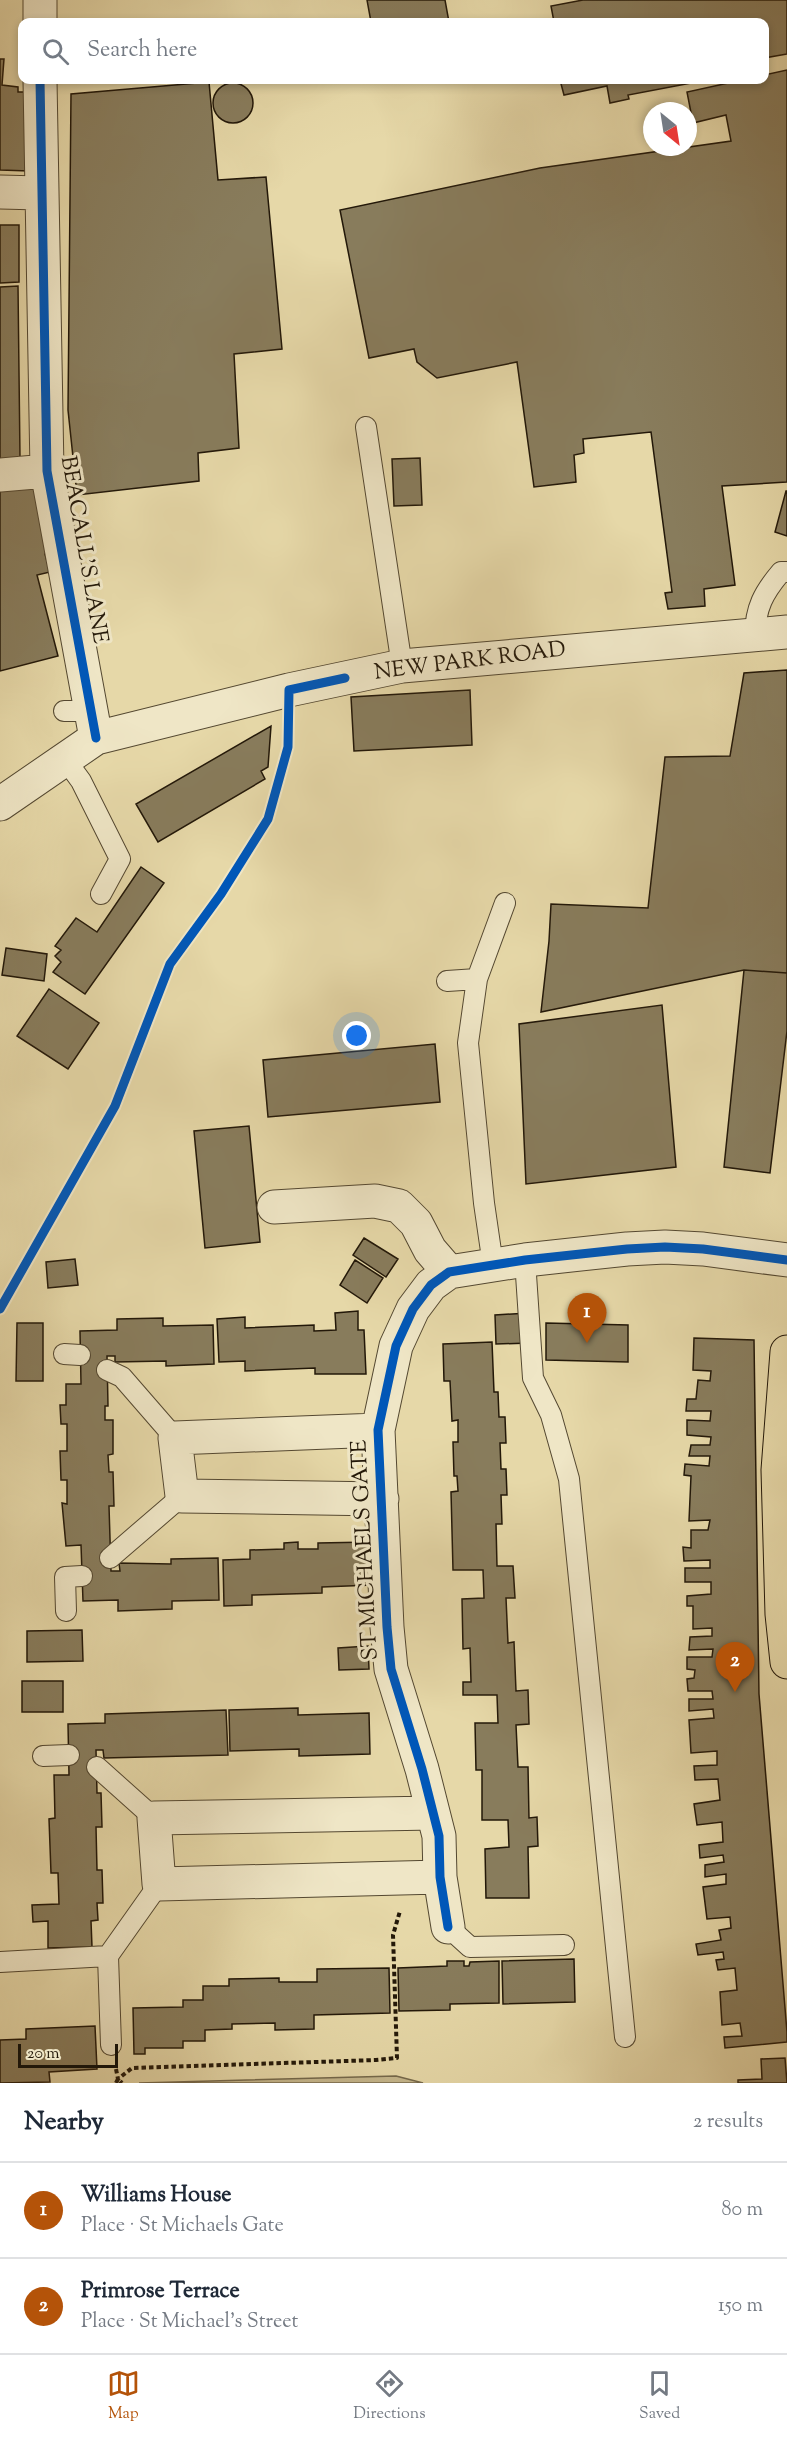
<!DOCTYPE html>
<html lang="en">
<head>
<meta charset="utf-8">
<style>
	:root { --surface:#fff; --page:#f6f6f7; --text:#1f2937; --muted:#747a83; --line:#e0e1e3; --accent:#b45309 }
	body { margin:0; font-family:"Sorts Mill Goudy",serif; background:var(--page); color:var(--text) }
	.compass { position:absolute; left:643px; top:102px; width:54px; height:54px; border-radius:50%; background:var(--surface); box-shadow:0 3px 9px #0003; rotate:150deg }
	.scale { position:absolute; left:18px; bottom:15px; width:100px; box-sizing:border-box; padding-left:6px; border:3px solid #231809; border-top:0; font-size:16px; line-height:21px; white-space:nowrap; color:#231809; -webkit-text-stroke:4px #efe6c6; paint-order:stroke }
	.you { position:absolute; left:357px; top:1036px; width:21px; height:21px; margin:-15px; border:4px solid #fff; border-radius:50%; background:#1a73e8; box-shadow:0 0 0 9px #1a73e833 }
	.badge { display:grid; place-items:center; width:39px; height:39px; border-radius:50%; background:var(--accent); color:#fff; font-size:20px; font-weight:700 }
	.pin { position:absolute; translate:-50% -50px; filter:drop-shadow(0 2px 3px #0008) }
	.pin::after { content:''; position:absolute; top:32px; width:21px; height:18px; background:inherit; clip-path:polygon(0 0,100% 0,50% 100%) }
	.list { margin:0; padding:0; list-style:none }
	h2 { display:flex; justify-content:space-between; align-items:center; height:78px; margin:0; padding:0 24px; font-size:26px }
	h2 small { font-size:20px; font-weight:400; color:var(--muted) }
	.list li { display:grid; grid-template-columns:39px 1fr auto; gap:18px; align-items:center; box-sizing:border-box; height:96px; padding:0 24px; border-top:2px solid var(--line) }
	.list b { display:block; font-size:22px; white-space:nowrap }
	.list p { margin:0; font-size:20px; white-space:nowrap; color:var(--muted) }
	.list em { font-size:20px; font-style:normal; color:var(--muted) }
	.icon { flex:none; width:33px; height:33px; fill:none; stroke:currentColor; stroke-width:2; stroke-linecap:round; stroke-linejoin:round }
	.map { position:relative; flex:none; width:787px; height:2083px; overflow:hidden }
	.search { position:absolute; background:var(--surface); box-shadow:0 3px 9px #0003; left:18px; right:18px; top:18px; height:66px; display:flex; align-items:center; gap:15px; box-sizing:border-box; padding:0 21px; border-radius:12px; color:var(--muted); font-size:22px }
	.sheet { height:270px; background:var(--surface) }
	nav { display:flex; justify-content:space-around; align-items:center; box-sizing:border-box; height:84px; border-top:2px solid var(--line); background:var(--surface); font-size:16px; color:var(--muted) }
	nav a { display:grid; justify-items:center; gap:3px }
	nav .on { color:var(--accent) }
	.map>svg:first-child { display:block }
	.green { fill:#c5b78d; stroke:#74684b; stroke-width:1.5 }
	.building { fill:#887c5c; stroke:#231809; stroke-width:1.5 }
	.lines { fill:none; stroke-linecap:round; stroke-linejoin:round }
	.service-casing { stroke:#544831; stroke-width:22 }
	.minor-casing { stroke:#544831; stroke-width:35 }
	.tertiary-casing { stroke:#544831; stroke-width:35 }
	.primary-casing { stroke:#231809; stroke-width:35 }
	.path { stroke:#231809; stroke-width:4; stroke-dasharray:4.5 3; stroke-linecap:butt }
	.service { stroke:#efe6c6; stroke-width:20 }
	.minor { stroke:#efe6c6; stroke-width:33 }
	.tertiary { stroke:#efe6c6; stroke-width:33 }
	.primary { stroke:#e6d8a8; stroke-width:33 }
	.cycleway-casing { stroke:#efe6c6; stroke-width:13 }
	.cycleway { stroke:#0057b8; stroke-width:9 }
	.labels { text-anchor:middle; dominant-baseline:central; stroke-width:6; stroke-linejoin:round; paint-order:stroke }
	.street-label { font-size:22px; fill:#231809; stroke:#efe6c6 }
</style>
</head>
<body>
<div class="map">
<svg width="787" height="2083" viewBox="0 0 787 2083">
	<rect width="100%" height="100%" fill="#e6d8a8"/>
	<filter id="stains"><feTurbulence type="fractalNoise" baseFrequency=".00333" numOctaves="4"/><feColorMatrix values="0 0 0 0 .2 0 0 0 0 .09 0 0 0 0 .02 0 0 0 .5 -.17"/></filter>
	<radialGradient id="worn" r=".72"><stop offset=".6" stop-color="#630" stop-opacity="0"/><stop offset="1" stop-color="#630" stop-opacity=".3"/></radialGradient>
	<!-- green -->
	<path class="green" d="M396,2076l27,7h-284z"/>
	<!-- building -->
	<path class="building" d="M367,0h78l4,22h-78z
		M583,0h204v54l-23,4v-36h-210l-3,-16z
		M0,59h4l-2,26 16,2v5h11v79l-29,-1z
		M787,70v412l-65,4 13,99 -31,4 1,17 -37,3 -3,-16 7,-1 -21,-160 -68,7 1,14 -10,2 2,27 -42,5 -17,-125 -80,16 -20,-16 -3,-13 -45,9 -29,-148 200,-42 191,-27 -5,-26 -33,8 -6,-31 55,-12h22v-5z
		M560,80h147l-79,15 1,4 -19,4 -3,-17 -43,9z
		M209,82l9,98 48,-3 16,172 -48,5 5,94 -41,5 1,28 -122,14 -9,-85 3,-316z
		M213 103a20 20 0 1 1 40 0a20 20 0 1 1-40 0Z
		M0,225h19v57l-19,1z
		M18,286l2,172 -20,1v-172z
		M420,458l2,47 -28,1 -2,-47z
		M0,485l35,2 19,65 -9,2 5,18 -13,3 21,81 -58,15z
		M786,491h1v45l-12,-4z
		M787,670v303l-43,-3 -203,42 8,-71 2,-37 97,4 17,-151 65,-1 14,-83z
		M470,690l2,55 -118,6 -3,-54z
		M271,726l-3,41 -7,4 4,8 -107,63 -22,-38z
		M141,867l23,16 -79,111 -32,-22 8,-10 -6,-6 6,-6 -6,-4 21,-28 21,14z
		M6,948l41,6 -3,27 -42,-6z
		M744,970l43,3v58l-17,142 -46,-6z
		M49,989l50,34 -31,46 -51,-33z
		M662,1005l14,162 -150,17 -7,-160z
		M435,1044l5,58 -172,15 -5,-57z
		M249,1126l11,116 -55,6 -11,-117z
		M364,1238l34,21 -12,18 -33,-22z
		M75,1259l3,26 -30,3 -2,-26z
		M355,1260l28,18 -16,25 -27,-18z
		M358,1311v19h6l2,44h-51v-6l-70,3v-10l-26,1 -2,-43 28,-2v11l69,-3v6l22,-1 -1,-17z
		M528,1313l1,30 -33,1 -1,-29z
		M163,1318v8l50,-1 1,39 -48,2v-5l-51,1v-6h-8l1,50h-3v14h8v34l-5,1 1,17h4l1,34h-5l2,65h9l-1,-8 52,1v-5l47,-1 1,42 -47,1v8l-54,2v-11l-35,1 -2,-56 -15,1 -4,-43 5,1v-24h-6l-1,-29h7v-27h-6l-1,-19h6v-21h15l-1,-53 37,-1v-11z
		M17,1323h26v58h-27z
		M546,1323l82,2v37l-82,-2z
		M694,1338l60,2 5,354 28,338v10l-62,6 -1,-11 18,-1 -2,-13 -18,2 -2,-33 17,-2 -2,-22 -17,2 -2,-10 8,-1 -1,-7 -25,3 -2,-11 25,-4 -2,-10 12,-2 -1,-11 -23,2 -4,-32 23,-3v-10l-21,3v-12l19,-3 -1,-7 -23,3 -1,-13 24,-3 -1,-20 -25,3 -3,-21 26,-4 -2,-21 -23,1 -1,-14 23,-1v-14l-26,2 -2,-33 25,-2 -1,-9 -24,2v-12h24l-1,-8h-24l-1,-12 7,-1 1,-8 -8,-1v-12h25l1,-8 -24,1 1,-13 22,-1v-8l-19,1v-23h-6v-10l24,-2v-12h-26v-14h25v-8l-26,1 -1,-14 8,1v-18h17l2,-10 -21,1 2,-45 -7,-1 1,-11 24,2 1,-10h-21l2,-11h19l1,-8 -24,-2v-15l23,1 1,-10h-25l1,-12h9l2,-19 12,1 1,-10 -18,-1z
		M492,1342l2,50h4l1,25h6l1,26h-6l1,26h5l1,26h-6l1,29h-6l1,42h16l2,32h-9l2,45 6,-1 2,49 12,-1 1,34 -13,1 2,42h10l1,51 8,-1 1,29 -10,1 1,51h-43l-1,-49 24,-2 -1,-27h-26v-50h-6l-1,-47h23l-1,-28h-34v-13h8l-1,-34 -7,1 -1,-50 22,-1 -1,-28h-30l-2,-78 7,-1 -1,-15h-3l-1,-34h5v-22l-6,1 -2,-40h-6l-1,-37z
		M298,1542v7h20v-6l52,-1 2,43 -50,2v6l-70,2v10l-28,1 -1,-46 27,-1v-9l34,-1v-6z
		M82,1630l1,31 -56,1v-31z
		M368,1646l1,23 -30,1 -1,-22z
		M22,1681h41v31h-41z
		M298,1708v7l71,-2 1,41 -71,2v-7l-69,2 -1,-41z
		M226,1710l2,45 -124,3 -1,-8h-7l1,43h4l1,34h-6l1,43h5l1,33h-6l1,17 -7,1 1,26 -44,1v-27l-15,1 -1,-17 27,-1 -1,-31h-7l-2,-54 6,-1 -1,-43h15l-1,-51 37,-1v-9z
		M574,1959l1,43 -72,2 -1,-43z
		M447,1961h17v5h5l1,-4 29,-1v42l-49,1v6l-51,1 -1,-43 49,-2z
		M389,1968l1,45 -76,2v14l-39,1v-7l-43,1v5l-27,1v11h-22v7h-38v6h-11l-1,-46 50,-1v-7h20v-14h26v-7l50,-1v4h38v-13z
		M95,2026l2,43 -48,3 1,10 -50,1v-43l26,-1v-10z
		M785,2058l2,25h-49v-3l24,-1 -1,-20z"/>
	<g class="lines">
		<defs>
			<path id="service" d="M366,427l36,239
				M755,636c0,-28 9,-44 26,-64h6
				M64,711h27
				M65,759l16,22 39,78 -19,35
				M477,979l28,-76
				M447,981l30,-2 -9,64 16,160 9,62
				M525,1260l8,118 18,37 18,64 56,558
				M64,1354l16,1
				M107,1370l15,7 53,61
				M110,1558l72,-62
				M66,1611l-1,-34 17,-1
				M43,1756l26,-1
				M97,1767l57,51
				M448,1927l22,20 94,-2
				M108,1956l3,89
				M0,1962l108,-6 51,-72"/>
			<path id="minor" d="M40,0v22
				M40,80l7,391 49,267
				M0,192l40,1
				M0,475l47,-4
				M274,1207l101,-6 24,5 17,17 14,27 19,22
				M378,1430l-203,8 7,58 200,3
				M433,1813l-279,5 5,66 281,-7
				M448,1927l-8,-50 -1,-41 -17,-67 -31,-100 -4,-42 -9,-197 18,-84 17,-37 18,-24 18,-13 76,-12 102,-11 38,-2 38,2 84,11"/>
			<path id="tertiary" d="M0,804l96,-66 193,-48 113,-24 385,-34"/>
			<path id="primary" d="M787,1352l-9,118 4,144 5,48"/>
		</defs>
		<!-- service casing -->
		<use href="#service" class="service-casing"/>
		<!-- minor casing -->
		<use href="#minor" class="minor-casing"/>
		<!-- tertiary casing -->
		<use href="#tertiary" class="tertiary-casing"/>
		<!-- primary casing -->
		<use href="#primary" class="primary-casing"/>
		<!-- path -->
		<path class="path" d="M116,2069l2,10 14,-11 244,-8 21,-2 -4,-123 7,-24
			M116,2083l2,-4 4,4"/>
		<!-- service -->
		<use href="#service" class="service"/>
		<!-- minor -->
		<use href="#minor" class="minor"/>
		<!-- tertiary -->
		<use href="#tertiary" class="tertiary"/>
		<!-- primary -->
		<use href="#primary" class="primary"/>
		<defs>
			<path id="cycleway" d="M40,80l7,391 49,267
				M0,1309l115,-203 55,-142 51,-70 47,-75 20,-72 1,-57 56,-12
				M448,1927l-8,-50 -1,-41 -17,-67 -31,-100 -4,-42 -9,-197 18,-84 17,-37 18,-24 18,-13 76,-12 102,-11 38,-2 38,2 84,11"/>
		</defs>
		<!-- cycleway casing -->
		<use href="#cycleway" class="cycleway-casing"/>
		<!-- cycleway -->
		<use href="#cycleway" class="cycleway"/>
	</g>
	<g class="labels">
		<!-- street labels -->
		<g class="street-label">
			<text transform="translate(83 550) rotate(80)">BEACALL'S LANE</text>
			<text transform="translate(470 662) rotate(-7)">NEW PARK ROAD</text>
			<text transform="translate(366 1550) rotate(-93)">ST MICHAELS GATE</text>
		</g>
	</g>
	<rect width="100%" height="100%" filter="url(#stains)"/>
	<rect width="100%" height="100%" fill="url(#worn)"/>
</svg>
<svg class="compass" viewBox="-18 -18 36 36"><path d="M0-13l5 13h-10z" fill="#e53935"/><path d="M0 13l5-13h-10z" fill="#747a83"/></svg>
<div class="scale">20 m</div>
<div class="you"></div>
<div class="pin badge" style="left:587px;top:1343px">1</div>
<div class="pin badge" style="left:735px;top:1692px">2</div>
<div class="search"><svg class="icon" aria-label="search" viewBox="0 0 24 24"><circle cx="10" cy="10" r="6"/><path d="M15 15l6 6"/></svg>Search here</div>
</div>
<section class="sheet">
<h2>Nearby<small>2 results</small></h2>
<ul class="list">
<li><span class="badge">1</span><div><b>Williams House</b><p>Place · St Michaels Gate</p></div><em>80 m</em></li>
<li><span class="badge">2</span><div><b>Primrose Terrace</b><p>Place · St Michael's Street</p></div><em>150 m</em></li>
</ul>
</section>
<nav>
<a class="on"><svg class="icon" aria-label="map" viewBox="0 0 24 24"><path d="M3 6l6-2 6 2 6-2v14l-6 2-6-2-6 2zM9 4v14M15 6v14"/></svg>Map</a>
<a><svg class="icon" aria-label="directions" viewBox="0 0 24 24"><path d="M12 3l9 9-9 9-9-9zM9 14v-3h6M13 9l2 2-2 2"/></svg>Directions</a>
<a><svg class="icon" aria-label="saved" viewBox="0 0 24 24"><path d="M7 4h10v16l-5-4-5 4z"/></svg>Saved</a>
</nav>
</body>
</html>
